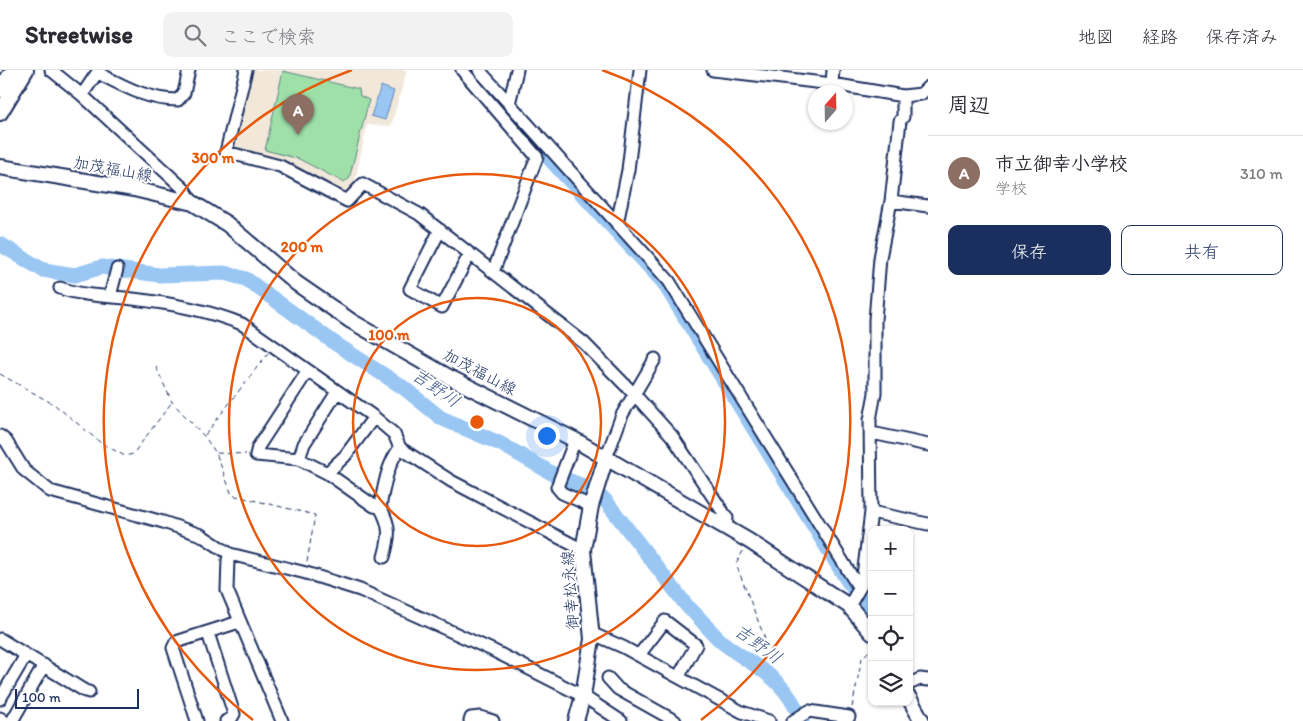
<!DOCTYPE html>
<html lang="ja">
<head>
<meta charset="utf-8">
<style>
	:root { --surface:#fff; --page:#f2f2f3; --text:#2b2b33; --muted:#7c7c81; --line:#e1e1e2; --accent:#1b2f5e }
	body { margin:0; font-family:Itim,"Klee One",sans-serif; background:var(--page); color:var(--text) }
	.controls { position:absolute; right:15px; bottom:15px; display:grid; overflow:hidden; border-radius:10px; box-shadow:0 1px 4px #0004 }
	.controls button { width:45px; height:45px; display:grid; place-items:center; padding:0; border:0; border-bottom:1px solid var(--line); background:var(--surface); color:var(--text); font:25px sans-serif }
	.compass { position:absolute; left:808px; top:15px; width:45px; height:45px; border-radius:50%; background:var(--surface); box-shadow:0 1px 4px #0004; rotate:20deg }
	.scale { position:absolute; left:15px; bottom:12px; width:124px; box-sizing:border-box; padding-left:5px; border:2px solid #1b2f5e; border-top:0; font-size:14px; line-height:18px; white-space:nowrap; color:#1b2f5e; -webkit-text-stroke:4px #fff; paint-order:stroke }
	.you { position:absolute; left:546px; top:365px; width:18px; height:18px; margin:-12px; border:4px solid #fff; border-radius:50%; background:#1a73e8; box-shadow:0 0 0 8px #1a73e833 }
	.badge { display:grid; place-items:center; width:32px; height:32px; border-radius:50%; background:var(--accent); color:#fff; font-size:16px; font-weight:700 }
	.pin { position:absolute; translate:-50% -41px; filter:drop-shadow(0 1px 2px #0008) }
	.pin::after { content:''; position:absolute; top:26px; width:18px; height:15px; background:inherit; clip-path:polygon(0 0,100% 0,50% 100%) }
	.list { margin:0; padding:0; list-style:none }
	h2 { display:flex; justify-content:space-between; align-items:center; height:65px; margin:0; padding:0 20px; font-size:21px }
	h2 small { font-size:16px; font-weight:400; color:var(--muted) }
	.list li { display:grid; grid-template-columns:32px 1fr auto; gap:15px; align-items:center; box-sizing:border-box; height:75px; padding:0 20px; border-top:1px solid var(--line) }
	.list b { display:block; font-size:19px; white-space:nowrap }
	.list p { margin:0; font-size:16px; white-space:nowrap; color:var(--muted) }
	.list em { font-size:16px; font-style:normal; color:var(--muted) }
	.actions { display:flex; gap:10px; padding:15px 20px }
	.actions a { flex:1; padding:11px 0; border:1px solid var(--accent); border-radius:10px; text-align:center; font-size:18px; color:var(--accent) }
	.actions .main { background:var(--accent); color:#fff }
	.icon { flex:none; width:28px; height:28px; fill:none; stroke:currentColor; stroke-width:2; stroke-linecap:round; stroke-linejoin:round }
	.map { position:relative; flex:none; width:928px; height:651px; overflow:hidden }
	header { display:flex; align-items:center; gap:30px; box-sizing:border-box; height:70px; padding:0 25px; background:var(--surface); border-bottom:1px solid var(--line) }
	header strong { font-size:24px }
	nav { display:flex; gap:28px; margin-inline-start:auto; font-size:18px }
	.search { width:350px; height:45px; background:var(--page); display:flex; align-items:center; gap:12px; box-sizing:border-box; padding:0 18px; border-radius:10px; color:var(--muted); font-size:19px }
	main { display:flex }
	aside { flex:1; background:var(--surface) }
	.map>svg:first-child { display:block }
	.built { fill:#f1e8da }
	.green { fill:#9fe0a9; stroke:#5d8884 }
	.water { fill:#99c6f3; stroke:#678ab7 }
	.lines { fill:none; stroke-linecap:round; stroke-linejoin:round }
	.river { stroke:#99c6f3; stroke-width:15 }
	.minor-casing { stroke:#1b2f5e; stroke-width:15 }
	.major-casing { stroke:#1b2f5e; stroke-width:18 }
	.path { stroke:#1b2f5e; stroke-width:1; stroke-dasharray:5 4; stroke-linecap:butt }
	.minor { stroke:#fff; stroke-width:11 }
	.major { stroke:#fff; stroke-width:14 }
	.ring { fill:none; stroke:#e8590c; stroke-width:2.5 }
	.labels { text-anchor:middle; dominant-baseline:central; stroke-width:4; stroke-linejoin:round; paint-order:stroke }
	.street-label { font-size:16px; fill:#1b2f5e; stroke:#fff }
	.water-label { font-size:18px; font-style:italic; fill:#415c8b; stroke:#fff }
	.centre { fill:#e8590c; stroke:#fff; stroke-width:2.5 }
	.ring-label { font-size:15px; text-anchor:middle; font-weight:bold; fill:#e8590c; stroke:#fff; stroke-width:4; stroke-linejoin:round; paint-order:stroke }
</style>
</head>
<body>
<header>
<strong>Streetwise</strong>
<div class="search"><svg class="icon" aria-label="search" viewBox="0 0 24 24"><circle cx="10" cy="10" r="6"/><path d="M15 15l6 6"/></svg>ここで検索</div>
<nav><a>地図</a><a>経路</a><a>保存済み</a></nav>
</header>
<main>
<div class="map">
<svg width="928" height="651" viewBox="0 0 928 651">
	<rect width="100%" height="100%" fill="#fff"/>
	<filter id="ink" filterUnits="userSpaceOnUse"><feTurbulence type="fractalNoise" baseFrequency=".02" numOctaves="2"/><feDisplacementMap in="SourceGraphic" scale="10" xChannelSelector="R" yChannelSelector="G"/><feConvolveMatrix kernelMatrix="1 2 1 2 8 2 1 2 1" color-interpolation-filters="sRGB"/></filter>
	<g filter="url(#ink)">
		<!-- built -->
		<path class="built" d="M248,0h159l-16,56 -24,-1 -14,65 -8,6 -47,-26 -11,-9 -53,-11 -5,-6z"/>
		<!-- green -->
		<path class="green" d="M283,1l76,18 1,7 9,4 -20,79 -6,3 -44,-23 -34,-9z"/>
		<!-- water -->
		<path class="water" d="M381,16l13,5 -9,29 -14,-4z"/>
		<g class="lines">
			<!-- river -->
			<path class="river" d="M488,22l175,190 184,298 25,35
				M0,174l43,26 32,5 27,-8 57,8 65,-2 22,6 90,65 68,44 37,30 60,26 54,31 28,11 22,14 82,106c13,11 23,26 35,36 35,28 61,32 80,79"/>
			<defs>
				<path id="minor" d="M51,0l31,25 102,94 9,14
					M246,0l-20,82 54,14 67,35 16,-17 56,30 165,129 50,51 38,42 55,82 -1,10
					M462,0l75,87 -44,115
					M479,0l190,211 190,307
					M713,0l119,14 71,12 18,-2 7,-7
					M98,3c25,13 50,27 80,27l6,-7 5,-23
					M832,14l1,-14
					M82,25l17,-25
					M509,34l8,-34
					M891,131l37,5
					M617,154l11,-54 12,-100
					M440,160l-30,59 32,18 27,-52
					M60,218c23,8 48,8 73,11 37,4 74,11 109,25l132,93 20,17 6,14 51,33 132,69
					M110,226l7,-27
					M307,302l-49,75 -2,8 43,4 28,14 47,33 6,1c11,19 10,29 4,50
					M872,363l56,12
					M0,366l6,5 18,29 26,21 113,31 38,13 29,19 76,19 54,17 132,60 91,46 38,25
					M575,370l-18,47 5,6 29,13
					M606,388l16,-43 33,-56
					M299,389l5,-15 33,-52
					M327,403l18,-17 29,-39
					M380,437c4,-20 7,-43 20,-59
					M871,442l57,12
					M230,484l-2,6 -1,30 55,131
					M849,536l13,-22 9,-72 -1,-92 5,-27v-73l5,-62 11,-57 9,-80 3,-4v-21
					M208,563l26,81 -3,5 -5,2
					M591,563l32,14 119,65 27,9
					M0,569l85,52 4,1
					M639,585l26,-34 31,24 -17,31
					M608,608l10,11 57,32
					M909,614l11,-5 8,1
					M0,629l26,-44
					M0,648l4,3
					M12,651l32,-56
					M197,651l-24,-73 3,-6 63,-20
					M470,651l1,-3 9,-1 13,4
					M793,651l16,-10 40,6"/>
				<path id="major" d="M0,20l13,-20
					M0,43l26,-43
					M0,97l134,22 59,14 34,21 69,59 55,38 98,56 126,63 174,101 100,65 23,27
					M909,628l13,23
					M576,651l7,-25 9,-57 -9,-89 8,-44 15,-48"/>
			</defs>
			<!-- minor casing -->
			<use href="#minor" class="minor-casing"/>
			<!-- major casing -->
			<use href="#major" class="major-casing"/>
			<!-- path -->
			<path class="path" d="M156,297l16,35 32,34 12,17 16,42 83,20 -8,47
				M0,304l55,31 46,38 24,13 8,-2 39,-52
				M205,365l63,-82
				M217,383l29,1
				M743,481l-7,13 38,98
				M852,637l10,-49 10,-10"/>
			<!-- minor -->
			<use href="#minor" class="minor"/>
			<!-- major -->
			<use href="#major" class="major"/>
		</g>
	</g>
	<!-- distance rings -->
	<g class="ring">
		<circle cx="477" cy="352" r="124"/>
		<circle cx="477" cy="352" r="248"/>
		<path d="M253 650A373 373 0 0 1 352 0M602 0A373 373 0 0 1 701 650"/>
	</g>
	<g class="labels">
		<!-- street labels -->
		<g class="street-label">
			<text transform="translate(113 99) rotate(10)">加茂福山線</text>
			<text transform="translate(480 302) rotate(28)">加茂福山線</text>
			<text transform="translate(570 520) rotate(-94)">御幸松永線</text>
		</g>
		<!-- water labels -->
		<g class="water-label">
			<text transform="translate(436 318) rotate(35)">吉野川</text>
			<text transform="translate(758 574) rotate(36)">吉野川</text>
		</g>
	</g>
	<circle cx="477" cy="352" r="8" class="centre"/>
	<g class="ring-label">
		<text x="213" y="93">300 m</text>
		<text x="302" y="182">200 m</text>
		<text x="389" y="270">100 m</text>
	</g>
</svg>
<div class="controls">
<button>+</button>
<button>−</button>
<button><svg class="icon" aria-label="locate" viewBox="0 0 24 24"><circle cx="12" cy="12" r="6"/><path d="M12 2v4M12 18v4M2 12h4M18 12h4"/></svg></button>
<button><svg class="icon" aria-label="layers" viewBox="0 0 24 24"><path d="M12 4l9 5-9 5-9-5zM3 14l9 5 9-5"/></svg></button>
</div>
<svg class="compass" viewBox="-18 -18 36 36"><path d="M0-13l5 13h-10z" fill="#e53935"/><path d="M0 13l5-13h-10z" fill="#7c7c81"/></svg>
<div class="scale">100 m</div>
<div class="you"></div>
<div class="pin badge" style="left:298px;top:65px;background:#8d6e63">A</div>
</div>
<aside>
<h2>周辺<small></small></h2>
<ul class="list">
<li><span class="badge" style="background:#8d6e63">A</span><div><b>市立御幸小学校</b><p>学校</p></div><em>310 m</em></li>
</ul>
<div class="actions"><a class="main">保存</a><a>共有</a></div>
</aside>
</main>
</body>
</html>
